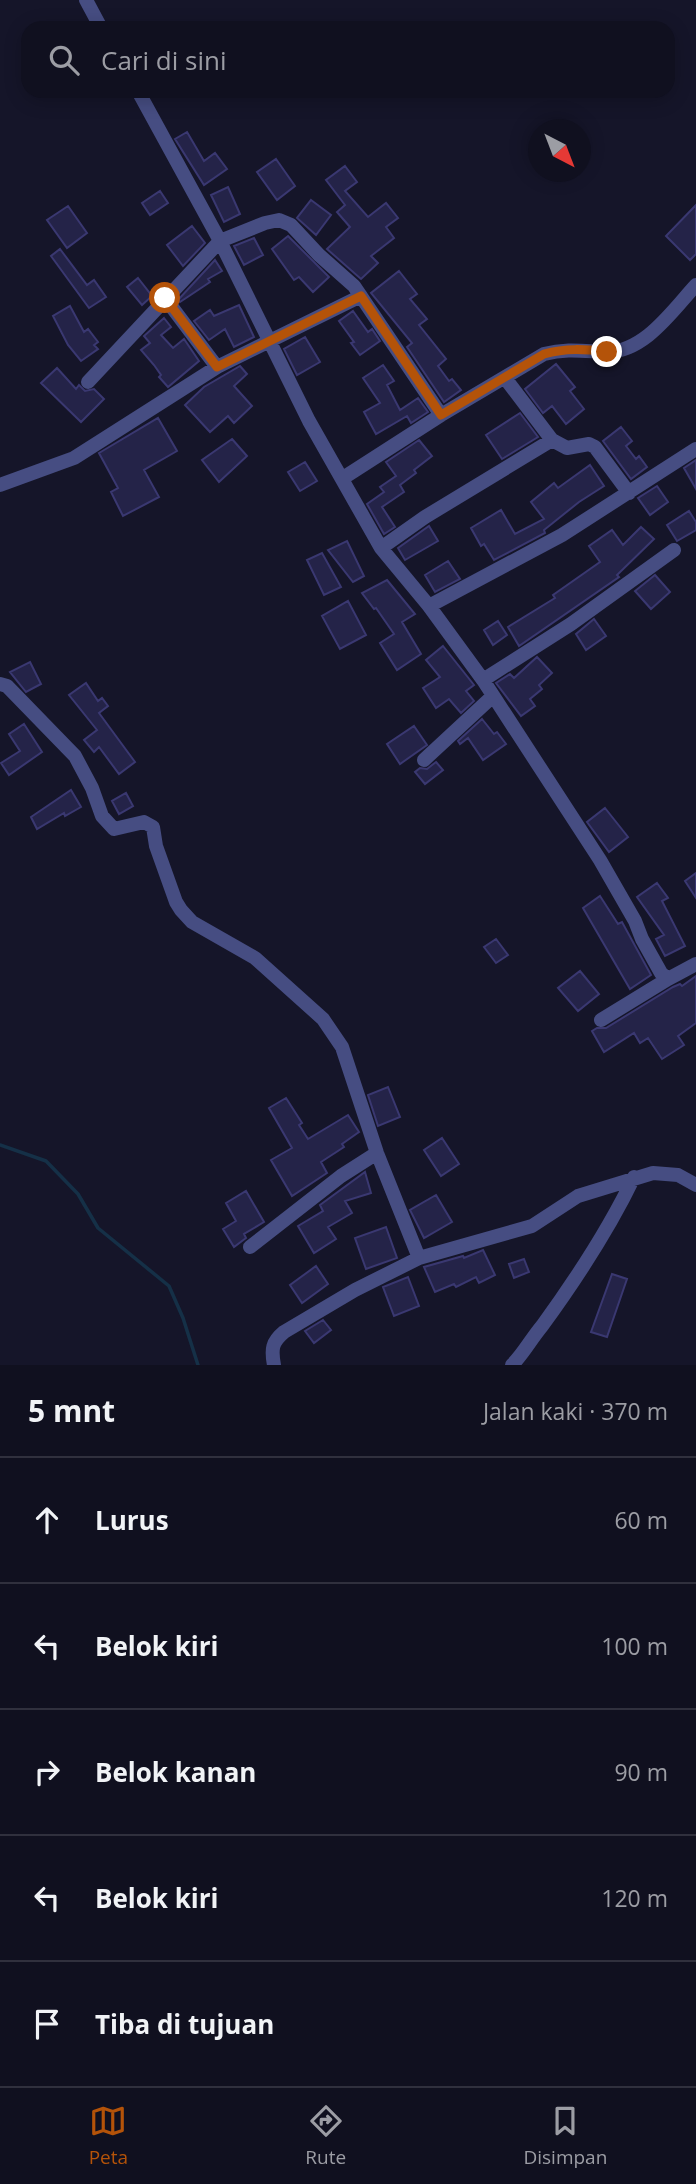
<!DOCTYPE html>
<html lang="id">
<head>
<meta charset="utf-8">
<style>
	:root { --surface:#10101f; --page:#191928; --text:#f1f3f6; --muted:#9c9da4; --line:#30303d; --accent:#b45309 }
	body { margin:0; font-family:"Open Sans",sans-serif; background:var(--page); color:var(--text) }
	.compass { position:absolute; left:528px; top:119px; width:63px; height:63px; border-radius:50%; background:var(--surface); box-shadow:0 4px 18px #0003; rotate:138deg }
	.stop { position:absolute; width:21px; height:21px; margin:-16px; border:5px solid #b45309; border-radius:50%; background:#fff }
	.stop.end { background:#b45309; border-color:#fff; box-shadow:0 2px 7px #0008 }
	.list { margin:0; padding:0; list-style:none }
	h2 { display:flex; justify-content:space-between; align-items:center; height:91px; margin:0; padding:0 28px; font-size:30px }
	h2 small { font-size:23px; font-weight:400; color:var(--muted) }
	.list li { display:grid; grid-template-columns:46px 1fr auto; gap:21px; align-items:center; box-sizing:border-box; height:126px; padding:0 28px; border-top:2px solid var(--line) }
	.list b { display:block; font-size:26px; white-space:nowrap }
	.list em { font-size:23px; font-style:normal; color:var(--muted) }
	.icon { flex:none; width:38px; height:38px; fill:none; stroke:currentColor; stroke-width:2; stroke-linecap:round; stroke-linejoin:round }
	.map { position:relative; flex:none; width:696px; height:1365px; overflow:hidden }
	.search { position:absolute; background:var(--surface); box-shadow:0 4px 18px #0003; left:21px; right:21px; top:21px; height:77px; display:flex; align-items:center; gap:18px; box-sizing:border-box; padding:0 24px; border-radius:21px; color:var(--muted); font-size:26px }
	.sheet { height:721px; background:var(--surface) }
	nav { display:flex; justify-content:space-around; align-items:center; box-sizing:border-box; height:98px; border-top:2px solid var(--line); background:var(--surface); font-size:19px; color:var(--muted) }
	nav a { display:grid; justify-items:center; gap:4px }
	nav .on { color:var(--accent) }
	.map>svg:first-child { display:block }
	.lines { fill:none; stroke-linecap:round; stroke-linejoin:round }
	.stream { stroke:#153047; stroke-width:3.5 }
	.building { fill:#242348; stroke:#3a3871; stroke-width:2 }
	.minor { stroke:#464d82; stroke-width:14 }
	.route { stroke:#b45309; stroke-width:9 }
</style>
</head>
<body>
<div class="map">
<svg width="696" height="1365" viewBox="0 0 696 1365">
	<rect width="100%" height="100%" fill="#151529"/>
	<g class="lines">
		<!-- stream -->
		<path class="stream" d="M0,1145l46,16 32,33 20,34 71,58 14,32 15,47"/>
	</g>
	<!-- building -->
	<path class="building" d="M187,132l17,29 11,-8 12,16 -23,16 -29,-46z
		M276,159l19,27 -18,14 -20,-28z
		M345,166l12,16 -12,9 23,26 18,-14 12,15 -12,9 8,11 -23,18 7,7 -17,16 -34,-30 23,-22 -13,-15 8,-7 -19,-25z
		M228,187l12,27 -16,8 -13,-27z
		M160,191l8,12 -18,12 -8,-12z
		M311,200l20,15 -15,20 -19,-17z
		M696,205v49l-6,6 -24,-24z
		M68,206l19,27 -20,15 -20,-28z
		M192,226l13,17 -22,23 -16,-21z
		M288,236l41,41 -16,15 -14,-15 -5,3 -22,-31z
		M254,238l9,17 -19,10 -10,-19z
		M60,249l27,36 7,-5 12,17 -17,11 -38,-52z
		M215,260l7,11 -14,8 2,3 -30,20 -2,-2z
		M399,271l18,23 -7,5 17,20 -8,6 27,34 -8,7 11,15 3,-2 9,11 -17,12 -37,-55 5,-4 -41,-50z
		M138,278l14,18 -10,9 -15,-18z
		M239,305l15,32 -20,10 -9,-18 -16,11 -15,-19 16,-11 4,6z
		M70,306l14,26 4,-3 10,13 -4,3 4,4 -17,12 -13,-16 -15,-29z
		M353,311l15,21 4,-3 8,12 -20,14 -9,-12 3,-1 -15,-21z
		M164,318l7,9 -10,8 12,13 11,-9 15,22 -31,26 -9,-10 2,-2 -7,-10 -13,-15 9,-7 -6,-7z
		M305,337l15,25 -23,13 -13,-26z
		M556,364l19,23 -5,4 14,18 -18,15 -14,-18 -9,7 -18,-24z
		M383,365l11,16 -7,4 13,25 18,-12 10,14 -17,11 -4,-7 -31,18 -12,-22 16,-9 -17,-25z
		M240,366l7,8 -13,12 18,20 -18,17 -6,-7 -18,16 -25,-27 19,-18z
		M57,368l19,21 3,-4 6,6 9,-2 10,10 -23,23 -40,-39z
		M520,413l18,24 -36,22 -16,-24z
		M158,418l19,33 -33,19 15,27 -36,19 -12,-24 7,-4 -19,-35z
		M621,427l11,14 -6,5 10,13 3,-3 8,11 -16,12 -28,-38z
		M232,439l15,17 -28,26 -17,-22z
		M419,440l13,16 -18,14 2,3 -16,12 4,7 -22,15 13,20 -11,7 -17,-30 17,-12 -4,-5 16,-11 -10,-14z
		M696,460v29l-12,-21z
		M305,462l12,19 -17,10 -12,-19z
		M590,465l14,21 -25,16 -35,28 1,3 -51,27 -10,-16 -3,2 -10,-18 30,-18 14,24 29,-15 -13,-17 23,-19 4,5z
		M657,486l11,16 -18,13 -12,-17z
		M689,511l7,11v8l-19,11 -10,-16z
		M429,526l9,15 -33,19 -7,-12z
		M641,527l13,12 -37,36 2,2 -100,69 -11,-19 47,-29 -2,-3 47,-33 -11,-16 23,-16 11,15z
		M347,541l17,35 -11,6 -25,-32z
		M322,553l19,34 -17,8 -17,-35z
		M448,561l12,18 -25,13 -10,-17z
		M655,575l15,17 -19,17 -16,-18z
		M387,580l28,34 -13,8 19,32 -24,16 -17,-27 14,-9 -18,-26 -2,1 -12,-16z
		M348,601l18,34 -26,14 -18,-33z
		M594,619l12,17 -20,14 -10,-16z
		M498,621l9,14 -14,10 -9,-15z
		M443,646l31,39 -8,6 8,10 -13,12 -12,-14 -13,9 -13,-20 17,-11 -14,-17z
		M537,657l15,16 -13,12 3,4 -12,10 5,7 -14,10 -25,-33 14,-9 4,4z
		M30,662l11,22 -15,8 -16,-20z
		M86,683l12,18 4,-3 6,8 -9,7 36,49 -16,12 -20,-27 -5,5 -10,-12 13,-10 -28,-35z
		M482,719l12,15 3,-2 9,12 -23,16 -15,-22 -8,6 -2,-3z
		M24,724l18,28 -33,23 -8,-12 19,-12 -11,-17z
		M414,726l13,19 -27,19 -13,-20z
		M436,762l7,8 -18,14 -10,-12 5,-4 7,1z
		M71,790l10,17 -16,9 -1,-3 -27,16 -6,-12z
		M126,793l7,13 -14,8 -7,-13z
		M605,808l23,29 -19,15 -22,-30z
		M696,873v25l-11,-17z
		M657,883l11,15 -6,3 23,45 -20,10 -9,-17 8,-4 -27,-38z
		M600,896l18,28 4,-2 29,53 -21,14 -47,-81z
		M496,939l12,16 -12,8 -12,-16z
		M580,971l19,23 -21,17 -20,-23z
		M696,976v47l-18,13 6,9 -22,14 -14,-21 -8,5 -6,-10 -30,19 -12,-21 5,-3h9l67,-41 7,-3 2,2z
		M388,1087l12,30 -22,9 -10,-31z
		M286,1098l16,25 -3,2 9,14 40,-24 11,17 -17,12 2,3 -23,15 6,11 -35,23 -21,-36 21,-12 -23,-40z
		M442,1138l17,26 -18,12 -17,-26z
		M365,1172l6,21 -26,8 7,12 -24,14 8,12 -22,14 -16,-27 25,-15 -3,-6z
		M246,1191l18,31 -20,12 2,4 -12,9 -11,-18 13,-8 -10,-18z
		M436,1195l16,27 -28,16 -14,-28z
		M386,1227l11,31 -31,11 -11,-31z
		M483,1250l12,25 -16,8 -3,-6 -20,10 -2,-3 -19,8 -11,-25 39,-11 1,2z
		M524,1259l5,13 -15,6 -5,-14z
		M316,1266l12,18 -26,19 -12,-18z
		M612,1274l15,5 -20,58 -16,-5z
		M408,1277l11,29 -25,10 -11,-29z
		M323,1320l8,10 -17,13 -9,-12z"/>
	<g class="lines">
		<!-- minor -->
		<path class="minor" d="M86,0l15,28
			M138,91l82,150 89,180 72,127 48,58 54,74 117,180 35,61 7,18 19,34 7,6 28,-15
			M165,298l52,69
			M505,378l47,62 15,8 22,-4 6,3 34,46
			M88,382l132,-141 45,-18 14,-3 12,5 28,30 35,31 87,129
			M343,478l98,-63 103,-61c22,-6 39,-3 61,-2 39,1 67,-41 91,-67
			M0,485l74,-27 143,-91 144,-71
			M381,548l44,-31 127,-77
			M429,606l133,-71 134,-86
			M483,680l88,-56 103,-74
			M0,684l7,2 68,70 17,32 10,28 12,13 30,-7 9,5 3,19 20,56 5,8 11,12 63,36 68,61 19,28 35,106 42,105
			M424,760l69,-64
			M601,1020l67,-41
			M250,1247l91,-71 36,-23
			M274,1365c-3,-16 -2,-23 10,-33l71,-42 64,-32 113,-32 46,-30 75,-23 25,2 18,10
			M512,1365c12,-12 19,-26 30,-39 35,-48 66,-95 92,-149"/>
	</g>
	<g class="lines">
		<!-- route -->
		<path class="route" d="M165,298l52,69 144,-71 80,119 103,-61c22,-6 40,-5 63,-2"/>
	</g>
</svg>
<svg class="compass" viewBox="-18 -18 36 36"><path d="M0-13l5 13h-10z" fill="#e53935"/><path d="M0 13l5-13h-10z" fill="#9c9da4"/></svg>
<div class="stop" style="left:165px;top:298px"></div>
<div class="stop end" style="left:607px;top:352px"></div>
<div class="search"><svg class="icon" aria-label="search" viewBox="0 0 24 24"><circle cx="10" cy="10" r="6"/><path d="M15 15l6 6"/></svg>Cari di sini</div>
</div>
<section class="sheet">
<h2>5 mnt<small>Jalan kaki · 370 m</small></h2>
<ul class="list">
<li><svg class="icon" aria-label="ahead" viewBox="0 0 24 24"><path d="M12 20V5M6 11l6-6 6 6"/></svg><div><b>Lurus</b></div><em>60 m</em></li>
<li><svg class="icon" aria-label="left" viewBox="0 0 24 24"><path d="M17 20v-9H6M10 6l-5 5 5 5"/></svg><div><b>Belok kiri</b></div><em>100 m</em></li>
<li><svg class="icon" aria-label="right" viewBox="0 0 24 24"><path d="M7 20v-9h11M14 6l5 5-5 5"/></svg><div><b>Belok kanan</b></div><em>90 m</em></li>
<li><svg class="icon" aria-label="left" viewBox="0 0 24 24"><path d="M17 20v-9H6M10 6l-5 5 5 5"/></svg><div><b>Belok kiri</b></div><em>120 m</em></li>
<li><svg class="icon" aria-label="arrive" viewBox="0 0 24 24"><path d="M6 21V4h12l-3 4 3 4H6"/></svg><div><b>Tiba di tujuan</b></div></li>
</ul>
</section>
<nav>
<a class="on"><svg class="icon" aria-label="map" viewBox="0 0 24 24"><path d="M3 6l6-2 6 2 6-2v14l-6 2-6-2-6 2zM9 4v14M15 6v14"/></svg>Peta</a>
<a><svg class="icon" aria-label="directions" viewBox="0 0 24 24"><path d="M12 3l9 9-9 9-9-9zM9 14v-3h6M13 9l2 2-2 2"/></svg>Rute</a>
<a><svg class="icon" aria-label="saved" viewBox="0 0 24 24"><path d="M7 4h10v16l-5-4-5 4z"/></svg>Disimpan</a>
</nav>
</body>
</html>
